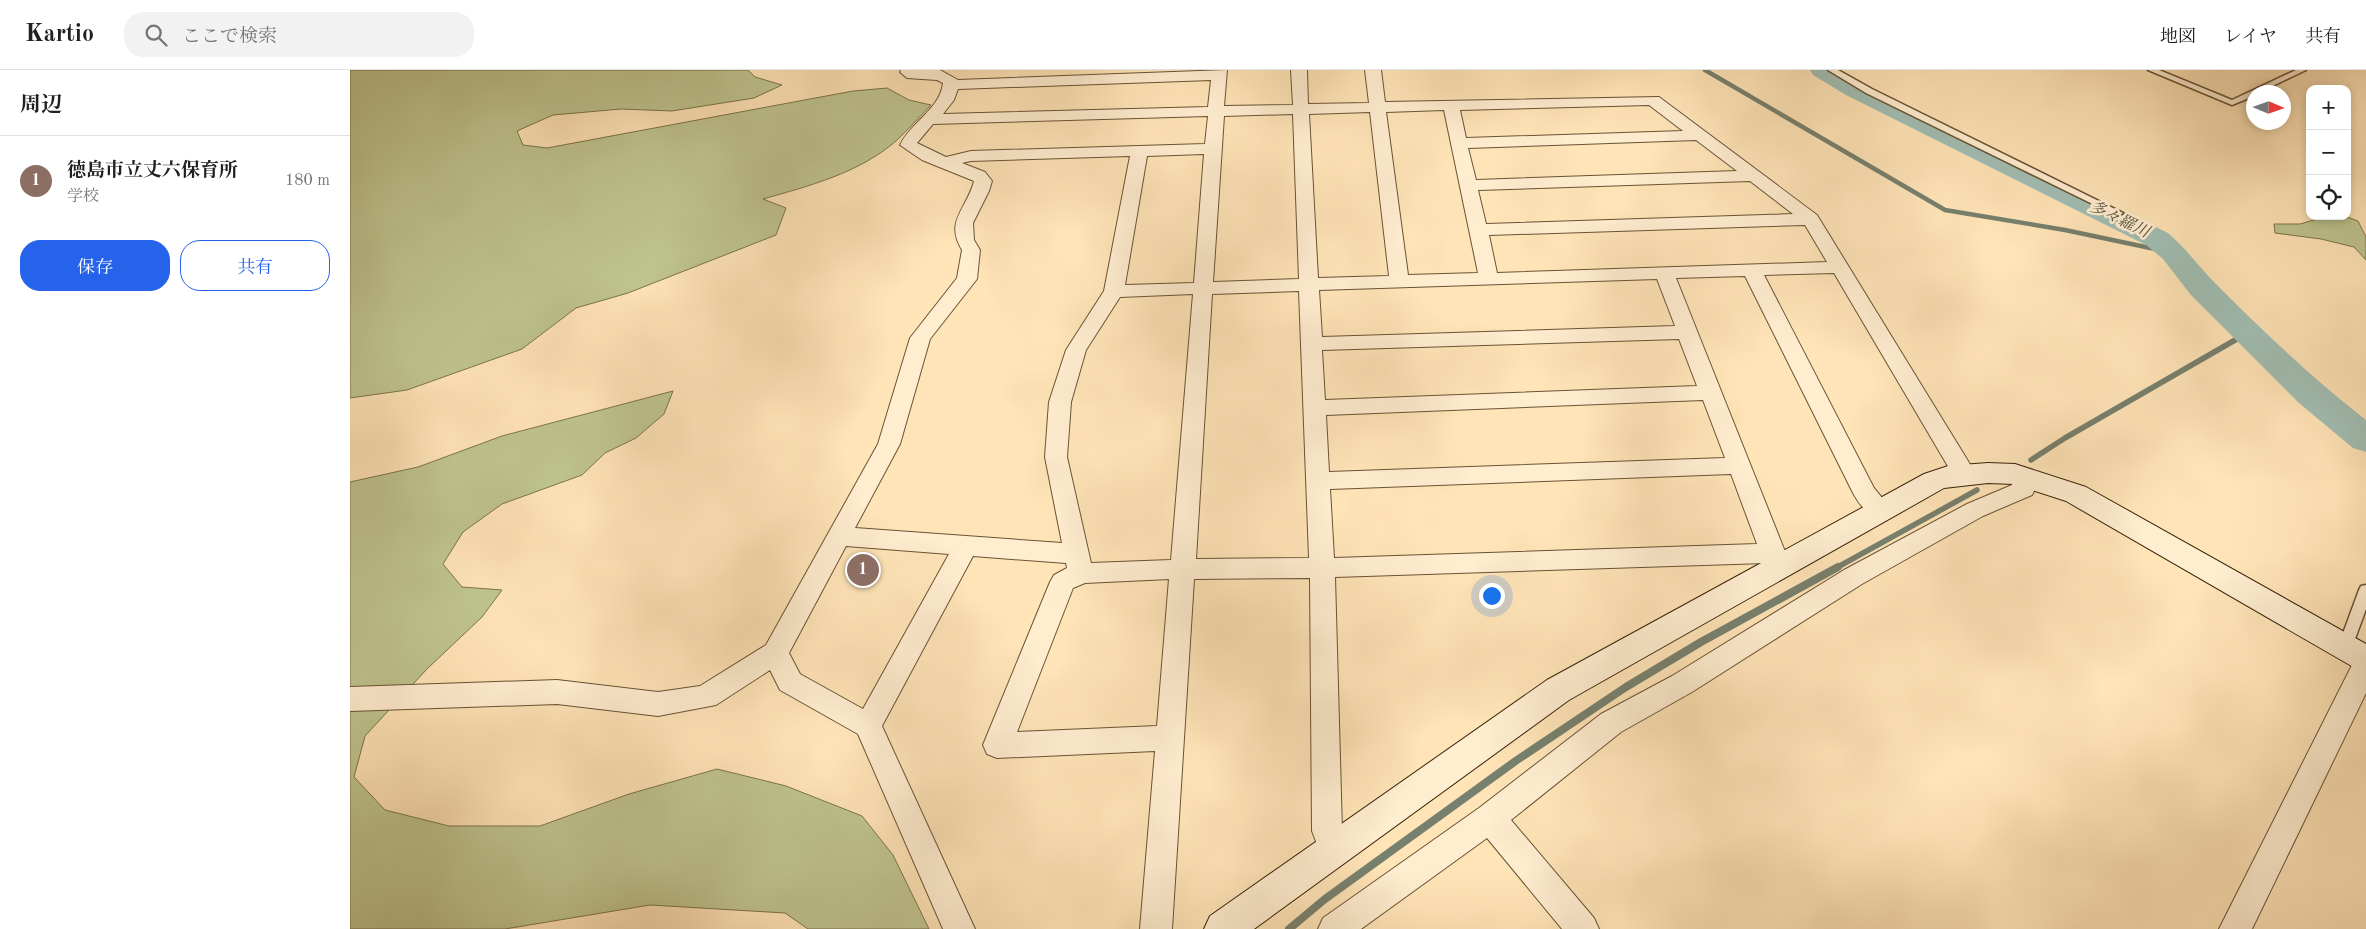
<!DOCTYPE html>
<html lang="ja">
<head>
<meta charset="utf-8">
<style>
	:root { --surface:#fff; --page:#f2f2f2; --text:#202124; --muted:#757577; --line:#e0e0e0; --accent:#2563eb }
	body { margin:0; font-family:"Old Standard TT","Noto Serif JP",serif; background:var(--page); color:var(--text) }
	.controls { position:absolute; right:15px; top:15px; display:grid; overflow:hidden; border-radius:10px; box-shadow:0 2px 8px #0003 }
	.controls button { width:45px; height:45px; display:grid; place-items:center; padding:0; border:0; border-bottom:1px solid var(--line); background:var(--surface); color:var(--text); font:25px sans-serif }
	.compass { position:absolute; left:1896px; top:15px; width:45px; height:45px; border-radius:50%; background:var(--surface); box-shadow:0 2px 8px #0003; rotate:92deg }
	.you { position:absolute; left:1141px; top:525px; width:18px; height:18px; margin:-12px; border:4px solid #fff; border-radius:50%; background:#1a73e8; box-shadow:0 0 0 8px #1a73e833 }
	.badge { display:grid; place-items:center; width:32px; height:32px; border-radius:50%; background:var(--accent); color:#fff; font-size:16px; font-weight:700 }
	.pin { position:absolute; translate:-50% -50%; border:2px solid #fff; box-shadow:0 1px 5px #0006 }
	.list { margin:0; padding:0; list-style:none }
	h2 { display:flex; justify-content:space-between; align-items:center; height:65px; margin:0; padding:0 20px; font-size:21px }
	h2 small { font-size:16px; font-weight:400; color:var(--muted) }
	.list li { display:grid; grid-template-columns:32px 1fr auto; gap:15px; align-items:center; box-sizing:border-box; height:90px; padding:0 20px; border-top:1px solid var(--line) }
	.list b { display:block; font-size:19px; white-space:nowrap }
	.list p { margin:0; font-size:16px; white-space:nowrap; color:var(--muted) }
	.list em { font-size:16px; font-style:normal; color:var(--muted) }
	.actions { display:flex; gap:10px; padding:15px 20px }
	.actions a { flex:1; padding:11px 0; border:1px solid var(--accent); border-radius:20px; text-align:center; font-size:18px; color:var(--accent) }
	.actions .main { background:var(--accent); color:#fff }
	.icon { flex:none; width:28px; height:28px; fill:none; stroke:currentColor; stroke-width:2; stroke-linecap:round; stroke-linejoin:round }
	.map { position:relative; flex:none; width:2016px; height:859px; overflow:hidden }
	header { display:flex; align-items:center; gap:30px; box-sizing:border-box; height:70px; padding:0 25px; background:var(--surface); border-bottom:1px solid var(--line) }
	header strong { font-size:24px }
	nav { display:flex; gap:28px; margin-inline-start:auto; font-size:18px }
	.search { width:350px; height:45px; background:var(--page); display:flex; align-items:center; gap:12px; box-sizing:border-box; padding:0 18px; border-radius:20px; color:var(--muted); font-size:19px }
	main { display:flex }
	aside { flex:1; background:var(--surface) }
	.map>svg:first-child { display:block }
	.green { fill:#bfc48f; stroke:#7c744b }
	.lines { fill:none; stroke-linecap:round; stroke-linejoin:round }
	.stream-far2 { stroke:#77806e; stroke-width:4.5 }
	.stream-far1 { stroke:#77806e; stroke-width:5.5 }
	.stream { stroke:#77806e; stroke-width:8 }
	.river { fill:#a1beb3; fill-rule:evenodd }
	.lane-casing { stroke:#6a5333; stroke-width:3 }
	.street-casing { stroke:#6a5333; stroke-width:2 }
	.secondary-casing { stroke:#382307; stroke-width:2 }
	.lane { fill:#ffedd0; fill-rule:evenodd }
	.street { fill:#ffedd0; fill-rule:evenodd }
	.secondary { fill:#ffedd0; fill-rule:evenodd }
	.labels { text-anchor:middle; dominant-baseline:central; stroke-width:5; stroke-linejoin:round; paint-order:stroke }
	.far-water-label { font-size:16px; font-style:italic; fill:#58523b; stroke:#ffedd0 }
</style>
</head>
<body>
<header>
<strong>Kartio</strong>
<div class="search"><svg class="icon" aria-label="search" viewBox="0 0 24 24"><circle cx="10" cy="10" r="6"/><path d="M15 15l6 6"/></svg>ここで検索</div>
<nav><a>地図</a><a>レイヤ</a><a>共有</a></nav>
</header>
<main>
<aside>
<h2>周辺<small></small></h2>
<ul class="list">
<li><span class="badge" style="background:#8d6e63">1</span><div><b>徳島市立丈六保育所</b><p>学校</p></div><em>180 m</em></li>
</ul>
<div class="actions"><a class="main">保存</a><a>共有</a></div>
</aside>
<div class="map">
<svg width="2016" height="859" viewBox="0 0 2016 859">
	<rect width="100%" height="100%" fill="#ffe4b7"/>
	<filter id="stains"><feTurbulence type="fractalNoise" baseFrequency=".004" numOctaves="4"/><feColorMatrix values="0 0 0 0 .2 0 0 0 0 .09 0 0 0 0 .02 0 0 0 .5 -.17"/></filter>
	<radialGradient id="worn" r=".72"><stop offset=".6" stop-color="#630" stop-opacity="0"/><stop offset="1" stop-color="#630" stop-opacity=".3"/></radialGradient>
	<!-- green -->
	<path class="green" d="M0,0h398l7,7 27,8 -28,13 -82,13 -51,-2 -68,6 -36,16 6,14 24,3 306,-57 34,-3 22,12 22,5c-12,12 -23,25 -35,36 -37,32 -87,45 -133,58l23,9 -10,27 -148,58 -52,15 -54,41 -115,41 -57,8z
		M1977,146h17l14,5 8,16v23l-12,-13 -33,-8 -46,-6 -1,-9h26z
		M323,321l-9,23 -28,24 -31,15 -23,22 -80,29 -39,28 -20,32 19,23 40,3 -20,27 -55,52 -62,67 -11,41 31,33 64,16h91l89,-32 88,-25 69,17 76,30 31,39 36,74h-121l-23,-16 -135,-8 -145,24h-155v-447l68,-15 84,-31z"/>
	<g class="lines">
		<!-- stream-far2 -->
		<path class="stream-far2" d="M1355,0l240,140 120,20 109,23"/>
		<!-- stream-far1 -->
		<path class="stream-far1" d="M1681,390l34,-22 184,-106
			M1486,498l141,-78"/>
		<!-- stream -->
		<path class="stream" d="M939,859l36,-30 192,-139 109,-73 75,-45 137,-75"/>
		<!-- river -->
		<path class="river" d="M1460,0h29l25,15 304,148c18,15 30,33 47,50 48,48 97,95 151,137v32l-13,-4 -54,-45 -108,-108 -28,-36 -17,-14 -300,-150 -33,-20z"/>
		<defs>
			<path id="lane" d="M1478,0h10l34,19 251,124 -5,3 -3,-1 -249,-122z
				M1798,0h11l73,30 64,-30h10l-46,22h-6v4l-22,9z
				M2016,515v24l-14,38 -2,4 -5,2 -5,-2 -2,-4 21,-57 2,-4z"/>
			<path id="street" d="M551,0h39l18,10 269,-10 -3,36 69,-1 -2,-35h16l1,34 61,-1 -4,-33h16l4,32 274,-5 158,118 159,259 -4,6 -8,2 -8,-2 -122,-207 -70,2 110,213 18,22 -4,6c-17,5 -27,-9 -35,-23l-108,-217 -69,2 108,271 10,15 -4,7c-12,3 -17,1 -24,-8l-431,14 7,254 7,19 -4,10 -11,5 -11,-5 -11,-29 -2,-253 -116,1 -22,350h-32l15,-178 -158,7 -10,-4 -4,-9 67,-163 4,-7 13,-7 -1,-5 -93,-7 -91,170 93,203h-32l-85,-195 -78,-44 -10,-20 -54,35 -58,11 -101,-12 -207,7v-24l207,-7 101,12 42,-6 66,-41 112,-201 32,-106 47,-60 5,-28c-18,-29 5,-41 12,-69l-52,-21 -22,-15c11,-23 40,-36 43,-62l-6,-3 -30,-2 -7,-6zM861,10l-3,27 -265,7 11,-14 4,-11zM1299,35l34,26 -217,7 -6,-28zM1094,40l34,163 -70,2 -22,-163zM1020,42l19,164 -71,2 -9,-164zM943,44l6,165 -86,3 11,-166zM858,46l-3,28 -234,7 -25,6 -29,-14 16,-19zM1346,70l41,31 -261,9 -8,-32zM854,84l-10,129 -69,2 22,-129zM780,86l-26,135 -38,59 -17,52 -4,55 17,86 -207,-15 45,-84 30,-105 47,-60 3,-29 -6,-10 -1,-17 16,-32 3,-10 -7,-9 -23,-9 9,-2zM1400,111l43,33 -307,10 -8,-34zM1455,155l22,37 -330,11 -8,-38zM1307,209l18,47 -353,11 -3,-47zM949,221l10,267 -113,1 16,-265zM843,224l-22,266 -80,3 -24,-106 4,-55 15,-52 34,-53zM1329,269l18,47 -372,14 -3,-50zM1353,330l22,58 -396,14 -3,-57zM1381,404l26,70 -423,14 -4,-69zM496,476l103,8 -86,155 -63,-35 -11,-21zM819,509l-12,147 -140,6 56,-144 12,-5z
				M1673,398l8,2c5,8 6,17 1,25l-49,21 -121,68 -170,108 -71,40 -110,88 83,98 5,11h-37l-75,-91 -126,91h-43l5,-11 156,-110 122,-94 71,-38 172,-106 123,-66 45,-19 -1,-9 4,-6z
				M2016,584v39l-114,236h-33l137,-272z"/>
			<path id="secondary" d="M1638,393l27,1 71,23 280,157v28l-11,-4 -289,-167 -52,-17 -26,-1 -44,5 -375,212 -315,229h-50l6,-13 337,-236 377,-206 24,-8z"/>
		</defs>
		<!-- lane casing -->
		<use href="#lane" class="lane-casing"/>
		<!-- street casing -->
		<use href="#street" class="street-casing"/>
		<!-- secondary casing -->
		<use href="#secondary" class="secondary-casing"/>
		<!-- lane -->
		<use href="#lane" class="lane"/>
		<!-- street -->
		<use href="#street" class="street"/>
		<!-- secondary -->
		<use href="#secondary" class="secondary"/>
	</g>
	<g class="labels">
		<!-- far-water labels -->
		<g class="far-water-label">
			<text transform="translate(1769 150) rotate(26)">多々羅川</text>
		</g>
	</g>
	<rect width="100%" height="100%" filter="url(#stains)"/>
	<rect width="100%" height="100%" fill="url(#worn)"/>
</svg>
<div class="controls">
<button>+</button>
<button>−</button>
<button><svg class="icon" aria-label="locate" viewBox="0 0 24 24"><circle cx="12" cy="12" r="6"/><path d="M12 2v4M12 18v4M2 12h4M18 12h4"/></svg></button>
</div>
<svg class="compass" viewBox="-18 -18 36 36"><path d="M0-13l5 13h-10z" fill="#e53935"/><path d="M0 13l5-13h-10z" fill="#757577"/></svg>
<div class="you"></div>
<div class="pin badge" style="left:513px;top:500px;background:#8d6e63">1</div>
</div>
</main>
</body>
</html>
